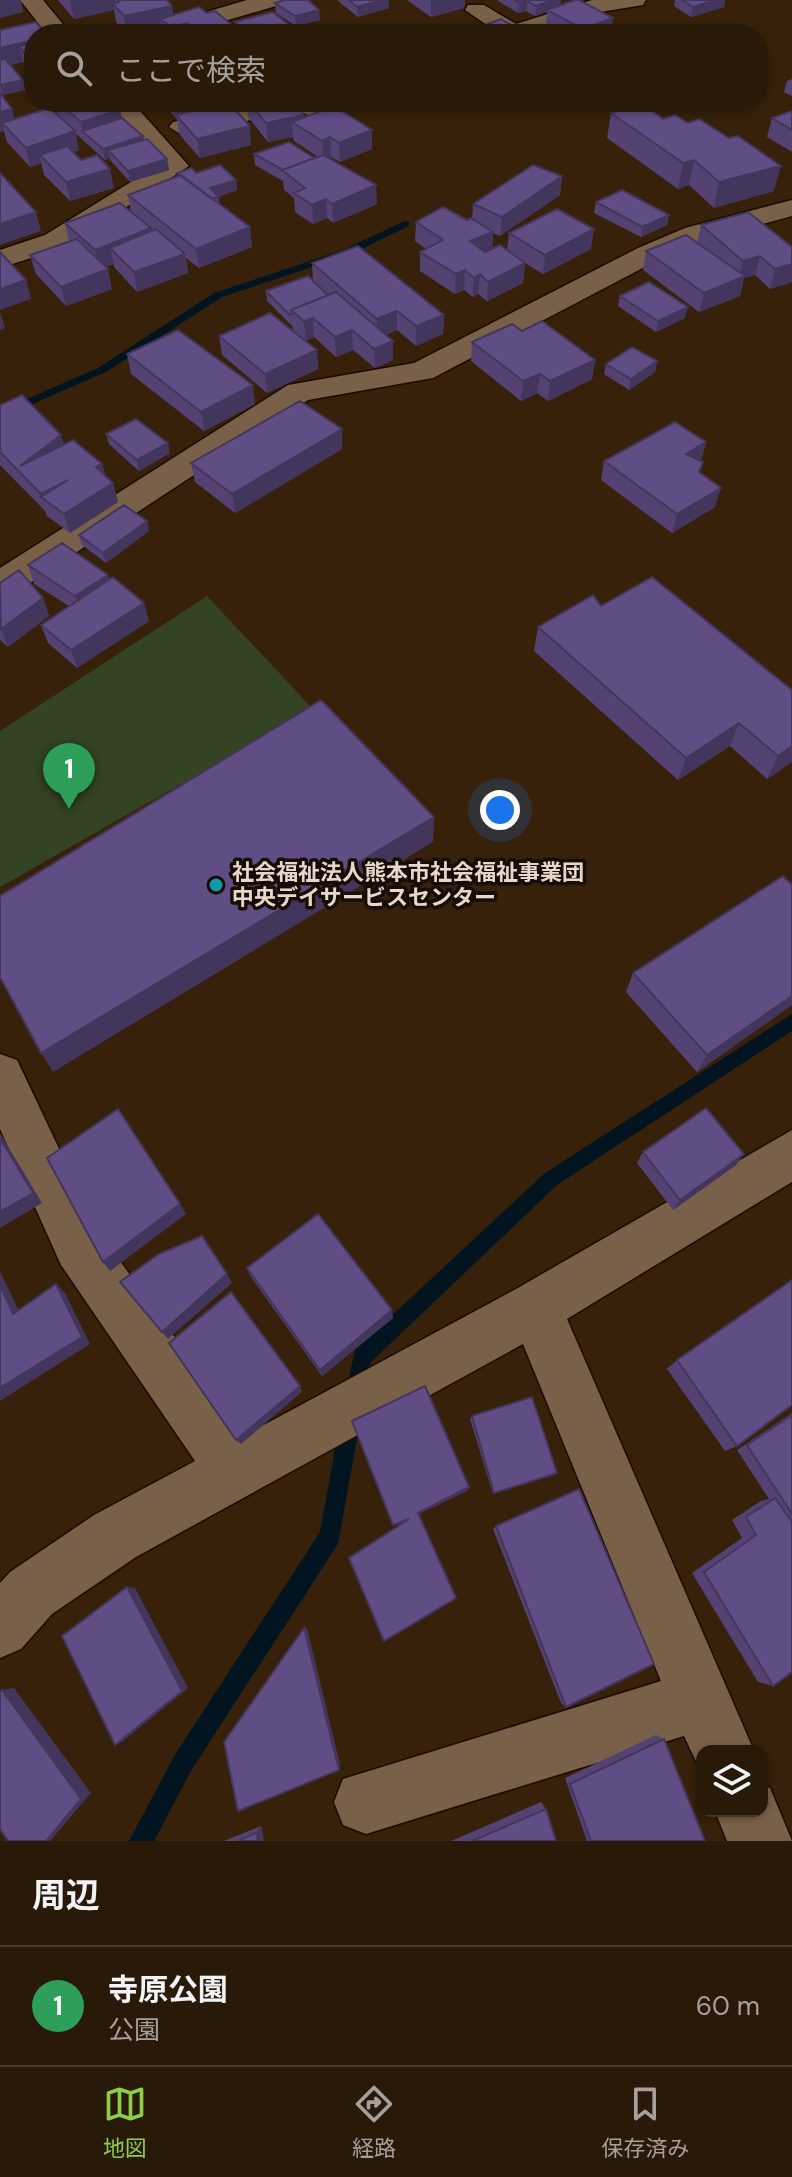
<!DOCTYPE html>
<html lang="ja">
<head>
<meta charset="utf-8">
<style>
	:root { --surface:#291908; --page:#352616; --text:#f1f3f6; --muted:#a5a09c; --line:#453829; --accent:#8cce45 }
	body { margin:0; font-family:"DM Sans","Noto Sans JP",sans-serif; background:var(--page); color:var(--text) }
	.controls { position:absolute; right:24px; bottom:24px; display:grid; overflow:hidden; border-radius:16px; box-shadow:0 2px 6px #0004 }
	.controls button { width:72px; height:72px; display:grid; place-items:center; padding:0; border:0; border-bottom:2px solid var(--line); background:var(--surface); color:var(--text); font:40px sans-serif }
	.you { position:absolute; left:500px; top:810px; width:28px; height:28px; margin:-20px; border:6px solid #fff; border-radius:50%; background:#1a73e8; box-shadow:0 0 0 12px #1a73e833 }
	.badge { display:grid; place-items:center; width:52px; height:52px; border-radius:50%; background:var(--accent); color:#fff; font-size:26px; font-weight:700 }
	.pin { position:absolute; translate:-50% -66px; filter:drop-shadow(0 2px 4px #0008) }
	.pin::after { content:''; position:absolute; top:42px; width:28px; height:24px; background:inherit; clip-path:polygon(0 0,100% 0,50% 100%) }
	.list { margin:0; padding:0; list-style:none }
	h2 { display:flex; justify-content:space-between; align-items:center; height:104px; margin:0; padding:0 32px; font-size:34px }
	h2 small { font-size:26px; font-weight:400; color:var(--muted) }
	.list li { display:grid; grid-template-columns:52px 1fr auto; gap:24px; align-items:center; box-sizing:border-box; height:120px; padding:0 32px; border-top:2px solid var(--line) }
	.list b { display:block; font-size:30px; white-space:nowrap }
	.list p { margin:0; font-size:26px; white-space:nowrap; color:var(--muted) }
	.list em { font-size:26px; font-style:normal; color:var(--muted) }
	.icon { flex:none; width:44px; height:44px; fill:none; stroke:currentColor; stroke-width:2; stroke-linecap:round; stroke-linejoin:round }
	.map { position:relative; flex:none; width:792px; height:1841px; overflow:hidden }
	.search { position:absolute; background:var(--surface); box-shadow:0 2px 6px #0004; left:24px; right:24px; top:24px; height:88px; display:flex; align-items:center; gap:20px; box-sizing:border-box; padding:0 28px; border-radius:32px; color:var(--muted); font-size:30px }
	.sheet { height:224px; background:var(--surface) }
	nav { display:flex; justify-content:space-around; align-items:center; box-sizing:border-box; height:112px; border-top:2px solid var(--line); background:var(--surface); font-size:22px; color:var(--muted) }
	nav a { display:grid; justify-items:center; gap:4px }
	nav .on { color:var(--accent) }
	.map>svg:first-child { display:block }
	.green { fill:#334324 }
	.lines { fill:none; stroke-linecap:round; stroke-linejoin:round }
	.stream { fill:#01141f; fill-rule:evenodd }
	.minor-casing { stroke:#1e0a00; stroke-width:3 }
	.minor { fill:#796048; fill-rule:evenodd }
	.wall { fill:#534272 }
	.shaded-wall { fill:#43365c }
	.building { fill:#604d84; stroke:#43365c; stroke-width:2 }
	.culture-dot { fill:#0f9aa8; stroke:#170d05; stroke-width:3 }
	.labels { text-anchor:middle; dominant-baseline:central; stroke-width:7; stroke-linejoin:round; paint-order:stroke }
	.poi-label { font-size:22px; font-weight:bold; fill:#e7d8cb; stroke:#170d05; text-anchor:start }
</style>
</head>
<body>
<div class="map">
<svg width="792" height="1841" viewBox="0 0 792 1841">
	<rect width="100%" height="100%" fill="#37210a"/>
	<!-- green -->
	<path class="green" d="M207,596l106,113 -313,178v-156z"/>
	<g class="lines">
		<!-- stream -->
		<path class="stream" d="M405,221l4,1v4l-58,28 -129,43 -116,75 -92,40h-8l-2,-3 94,-41 116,-75 129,-43z
			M792,1014v17l-235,154 -186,177 -9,41 -7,3 -7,-3 -3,-7 10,-46 190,-177z
			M350,1412l7,3 3,7 -22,122 -146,225 -38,72h-25l47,-88 144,-221 20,-110 3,-7z"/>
		<defs>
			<path id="minor" d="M20,0h23l28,34h-24z
				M247,0h35l-3,5 -98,29h-37l4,-5z
				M592,0h54l-3,5 -61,10 -52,19h-30l-35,-24 3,-5h16l32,19z
				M106,102h26l57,64 -124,81 -65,21v-18l45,-15 115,-71z
				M264,102h56l30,18 -13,8 -40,-18 -115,25 -13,-8 4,-5z
				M792,200v16l-87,24 -47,20 -225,118 -125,22 -295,194 -13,4v-30l288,-183 126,-22 224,-115 47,-20z
				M0,1054l17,6 80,169 148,206 271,-146 276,-159v52l-225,137 187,432h-52v23l-18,-38 -318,98 -23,-9 -9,-23 9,-23 318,-98 -138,-337 -387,213 -84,57 -31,35 -21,9v-75l10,-11 84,-57 101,-54 -134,-196 -61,-136z
				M762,1785l8,3 22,53h-65l-12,-30h47z"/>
		</defs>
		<!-- minor casing -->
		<use href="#minor" class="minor-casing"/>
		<!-- minor -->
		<use href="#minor" class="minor"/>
	</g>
	<!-- wall -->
	<path class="wall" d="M58,0h109l7,15 59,19h-71l-1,-6 -34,6 -11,-12 -2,-12 -40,9z
		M337,0h52v8l-31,9z
		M407,0h58l-1,8 -33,9z
		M498,0h63l-1,5 51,29h-55l-10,-6 1,-16 -12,4 -9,-5 -8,2 -20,-12z
		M675,0h50l-1,7 -33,10 -17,-11z
		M275,3l45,17 -24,6 -20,-13z
		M235,22l65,12h-64z
		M0,30l34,4v45l-11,-17 -13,3 13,15 2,10 -22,5 -3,-3z
		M792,79v17l-8,-4 3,-11z
		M0,93l14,26 31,-9 -5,-8h71l11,16 21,18 1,4 23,19 2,11 -39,12 -20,-22v-2l-5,2 -30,-27 4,17 -6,2 41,36 -44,13 -26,-26 -3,-12 -11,4 -23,-25 -3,-11 -4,1z
		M161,102h69l21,43 -51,13 -21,-24 -2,-15z
		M246,102h48l10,15 68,32 -32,13 -9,-5 -3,1 49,46 -44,19 -6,-5 -14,6 -18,-12 -1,-14 -10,-8 -1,-9 -28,-16 -1,-11 60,4 4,-1 -24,-16 -1,-4 -25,5 -20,-25z
		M351,102h49l-38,10z
		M792,111v41l-25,-15 5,-19z
		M611,113l52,6 111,72 -60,17 -25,-23 -11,4 -71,-51z
		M177,173h19l40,7 1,10 -19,7 2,7 32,43 -53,21 -13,-10 2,15 -51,19 -23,-25v-3l-9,3 7,22 -46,17 -30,-32 -6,-19 39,-13 -4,-19 66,-11 -3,-17 50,-18z
		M562,176l-2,19 -60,41 -7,-3 -1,15 15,2 2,-17 82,16 -48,25 -18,-11 -2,20 -36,18 -9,-7 -5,3 -9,-7 -9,4 -35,-23v-19l6,-3 -11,-8 1,-19 56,-3 1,-15z
		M596,202l73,13 -2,10 -26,12 -47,-24z
		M701,225l91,22v35l-22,7 -15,-14 -11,3 -4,18 -41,16 -56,-42 3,-19 51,-8z
		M312,263l132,52 -1,19 -27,12 -19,-16 -11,5 7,25 -18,8 -22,-18 -17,7 -22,-20 -8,4 -13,-11 -1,-5h-1l-24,-24 -1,-10 47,-10z
		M620,296l65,22 -29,14 -38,-26z
		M219,336l98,14 1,19 -51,24 -45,-38z
		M472,342l123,18 -3,19 -44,22 -11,-8 -16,8 -50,-40z
		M127,354l128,50 -51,27 -73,-57z
		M657,361l-2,11 -26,18 -25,-16 2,-10z
		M0,405l64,39 38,20 3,11 8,8 5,19 -48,31 -23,-17 -2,-5 -45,-46z
		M106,434l64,19 -31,18 -30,-27z
		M706,442l-5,19 -1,12 15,34 -43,26 -71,-53 3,-19z
		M342,449l-107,64 -40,-31 -4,-19z
		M147,521l2,10 -43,32 -24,-18 -3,-10z
		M28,565l81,15 40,41 -72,47 -29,-25 -7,-18 28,-19 -35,-22z
		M0,583l43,15 6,18 -41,31 -8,-7z
		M601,606l191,84v72l-25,17 -37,-33 -52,34 -144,-129 4,-24z
		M633,973l159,32 -95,67 -71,-80z
		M643,1152l93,13 -63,45 -36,-47z
		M247,1268l146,50 -71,58 -71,-99z
		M677,1360l60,86 -12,5 -58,-82z
		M792,1413v259l-19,14 -15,-4 -66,-109 50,-35 -10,-18 29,-19 8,-2 -32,-49z
		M472,1416l85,57 -3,2 -61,19 -23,-75z
		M496,1526l70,181 -5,-4 -68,-174z
		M656,1735l8,4 41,102h-118l-22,-63z
		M541,1802l5,7 10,32h-105z
		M261,1826l3,15h-40z"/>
	<!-- shaded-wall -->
	<path class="shaded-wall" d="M0,0h21l2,12 -23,6z
		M70,0h45l2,8 -4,-4 1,6 -40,9z
		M382,0h7v8l-31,9 -1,-10z
		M431,0h34l-1,8 -33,9z
		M554,0h7l-1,8 -13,2v2l-12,4 1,-10z
		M715,0h10l-1,7 -33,10 2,-10z
		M527,1l-1,10 -8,2 1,-10z
		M172,6l3,19 -15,-6 1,9 -34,6 -3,-18z
		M319,10l1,10 -24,6 -1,-10z
		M613,18l-2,16h-28v-5z
		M187,23l2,11h-17l-1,-7z
		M232,25l1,9h-32v-1z
		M34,40v19l-15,-13 4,16 -23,5v-19z
		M23,80l2,10 -22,5 -3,-10z
		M55,102l2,11 -9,2 -2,-11z
		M174,102h56v4l-54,9v4z
		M362,102h38l-38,10z
		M12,109l5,19 -15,-5 2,8 -4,1v-20z
		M120,110l4,19 -42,2 -1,-9z
		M304,115l1,15 -13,-8 1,15 -25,5 -2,-19z
		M250,126l1,19 -51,13 -3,-19z
		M372,130v19l-32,13 -1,-19z
		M75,131l4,19 -33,11 -6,-6 1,8 -11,4 -4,-19z
		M143,136l2,11 -37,3 2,8 -5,2 -2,-11z
		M330,137l1,20 -8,3 -1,-19z
		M167,159l2,11 -39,12 -2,-11z
		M694,160l-5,25 -11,4 5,-26z
		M781,166l-7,25 -60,17 5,-26z
		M110,169l4,19 -44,13 -4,-19z
		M562,176l-2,19 -60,41 2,-19z
		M236,180l1,10 -26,9 -1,-11z
		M376,185l1,19 -44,19 -1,-19z
		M326,199l1,19 -14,6 -1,-19z
		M36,212l5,19 -41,14v-21z
		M669,215l-2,10 -26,12 1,-10z
		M250,227l2,20 -53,21 -3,-19z
		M151,228l4,20h-45l4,16 -14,5 -5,-19z
		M594,229l-3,20 -48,25 2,-19z
		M493,232l-1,20 -23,8 1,-19z
		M185,254l3,19 -51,19 -3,-20z
		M760,256l-5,19 -11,3 -4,18 -41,16 5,-19 35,-14 4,-18z
		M525,263l-2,20 -36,18 1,-19z
		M792,264v18l-22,7 5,-20z
		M108,269l4,20 -46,17 -5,-19z
		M465,270l-1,20 -9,4 1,-20z
		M480,274l-2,20 -5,3 1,-19z
		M26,280l5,19 -31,11v-21z
		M688,307l-3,11 -29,14 2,-11z
		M397,311v19l-20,8v-19z
		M0,312l5,16 -5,2z
		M444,315l-1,19 -27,12v-20z
		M313,318l1,19 -8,4 -2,-20z
		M352,330l1,20 -17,7 -1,-20z
		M393,341v19l-18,8 -1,-19z
		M317,350l1,19 -51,24 -2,-19z
		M595,360l-3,19 -44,22 2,-20z
		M657,361l-2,11 -26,18 2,-11z
		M540,374l-3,19 -16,8 2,-20z
		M253,385l2,19 -51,27 -3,-19z
		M342,429v20l-107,64 -3,-19z
		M61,435l6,19 -47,12z
		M706,442l-5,20 -15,-8z
		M168,443l2,10 -31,18 -2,-11z
		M102,464l5,19 -11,-16z
		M113,483l5,19 -48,31 -6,-19z
		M721,488l-6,19 -43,26 5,-19z
		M147,521l2,10 -43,32 -3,-10z
		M108,575l5,19 -32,21 -6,-19z
		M43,598l6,18 -41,31 -7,-18z
		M144,603l5,18 -72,47 -6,-18z
		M739,723l-9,23 -52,34 8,-22z
		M792,746v16l-25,17 11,-23z
		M434,817l-1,25 -380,230 -12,-19z
		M792,996v9l-95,67 10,-17z
		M0,1133l42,70 -42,25z
		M744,1154l-8,11 -63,45 7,-10z
		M180,1204l6,10 -76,57 -7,-9z
		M0,1271l24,51 -11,-8 -13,-29z
		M227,1274l5,9 -64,56 -6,-7z
		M56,1284l9,9 25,51 -90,57v-13z
		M392,1310l1,8 -71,58 -2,-6z
		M300,1386l2,6 -61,52 -5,-4z
		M557,1473l-3,2 -61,19 1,-1z
		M469,1487l-2,4 -50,24 1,-2z
		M127,1587l8,1 53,100 -65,53 -8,4z
		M304,1628h3l33,136 -1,6z
		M14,1688l77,105 -41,48h-4l-44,-151z
		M261,1826l3,15h-6l-2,-8z"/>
	<!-- building -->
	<path class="building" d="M118,0h49l5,6 -48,10 -11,-12 6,-2z
		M284,0h24l11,10 -24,6 -20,-13z
		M349,0h33l-25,7z
		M514,0h40l-18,6 -9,-5 -8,2z
		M575,0h4l34,18 -30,11 -36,-19z
		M682,0h33l-22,7z
		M199,7l8,6 8,-2 17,14 -31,8 -14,-10 -16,4 -11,-8z
		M273,12l27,22h-50l-15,-12z
		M501,19l25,15h-52l-6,-3z
		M36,22l9,12h-11v6l-34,8v-18z
		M34,43v23l-15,-20z
		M5,59l18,21 -23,5v-25z
		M0,93l12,16 -12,3z
		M58,102h53l9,8 -39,12z
		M228,102l22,24 -53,13 -21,-24z
		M249,102h45l10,13 -38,8z
		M643,104l20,15 12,-4 13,8 11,-4 30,19 9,-2 43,30 -62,16 -25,-22 -11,3 -72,-50z
		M334,106l38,24 -33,13 -9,-6 -8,4 -30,-19z
		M50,108l25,23 -49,17 -24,-25z
		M792,111v19l-20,-12z
		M122,118l21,18 -40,13 -21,-18z
		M147,139l20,20 -39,12 -20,-21z
		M289,142l25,16 -31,12 -29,-16z
		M67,146l14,14 16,-5 13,14 -44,13 -26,-27z
		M323,155l53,30 -44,19 -6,-5 -14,6 -18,-12 11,-5 -23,-18z
		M220,165l16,15 -26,8 9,9 -7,2 -35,-26 15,-5 4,5z
		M533,165l29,11 -60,41 -29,-13z
		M0,173l36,39 -36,12z
		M181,175l69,52 -54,22 -68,-54z
		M622,190l47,25 -27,12 -46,-25z
		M120,203l31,25 -56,22 -30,-27z
		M443,207l24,13 4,-2 22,14 -23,9 15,11 15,-7 25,18 -37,19 -8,-8 -6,4 -9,-8 -9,4 -36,-22 23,-12 -27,-18z
		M557,209l37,20 -49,26 -36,-22z
		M748,212l44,35v17l-17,5 -15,-13 -17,5 -42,-36z
		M156,229l29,25 -51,18 -24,-24z
		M686,235l59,41 -41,17 -58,-42z
		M77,239l31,30 -47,18 -31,-32z
		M358,246l86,69 -28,11 -19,-15 -20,8 -65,-56z
		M0,252l26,28 -26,9z
		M308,276l20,19 -37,15 1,4 -2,1 -24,-24z
		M649,282l39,25 -30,14 -38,-25z
		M336,292l57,49 -19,8 -22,-19 -17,7 -22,-19 -9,3 -13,-11z
		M270,313l47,37 -52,24 -46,-38z
		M542,321l53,39 -45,21 -10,-7 -17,7 -51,-39 40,-18 10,7z
		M178,330l75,55 -52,27 -74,-58z
		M632,347l25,14 -26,18 -25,-15z
		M22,395l39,40 -41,31 53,-26 29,24 -6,3 17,16 -49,31 -23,-17 27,-17 -27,14 -41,-42v-47z
		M300,401l42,28 -110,65 -41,-31z
		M136,419l32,24 -31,17 -31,-26z
		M675,422l31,20 -20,12 17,8 -4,10 22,16 -44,26 -73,-53z
		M124,505l23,16 -44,32 -24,-18z
		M62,543l46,32 -33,21 -47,-31z
		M19,570l24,28 -42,31 -1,-46z
		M113,577l31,26 -73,47 -30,-25z
		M652,577l140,113v56l-14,10 -39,-33 -53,35 -148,-131 55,-32 8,11z
		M321,700l113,117 -393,236 -41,-76v-81z
		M783,876l9,9v111l-85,59 -74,-82z
		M706,1108l38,46 -64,46 -37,-48z
		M118,1109l62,95 -77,58 -56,-104z
		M0,1138l33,55 -33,19z
		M318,1214l74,96 -72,60 -73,-102z
		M202,1236l25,38 -65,58 -42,-50 39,-28z
		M792,1280v125l-55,41 -60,-86z
		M56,1284l26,53 -82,51v-103l13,29z
		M231,1292l69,94 -64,54 -67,-97z
		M425,1386l44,101 -51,26 38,85 -72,43 -35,-83 60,-39 -16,6 -41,-104z
		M532,1397l25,76 -63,20 -22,-77z
		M792,1415v99l-45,-69z
		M579,1489l75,175 -88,43 -70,-181z
		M775,1498l17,24v150l-19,14 -69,-114 52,-37 -10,-18z
		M127,1587l55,104 -67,54 -53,-109z
		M304,1628l35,142 -101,41 -14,-69z
		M2,1690l79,109 -35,42h-38l-8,-12v-137z
		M664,1739l41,102h-114l-21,-57z
		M546,1809l10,32h-84z
		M256,1833l2,8h-20z"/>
	<!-- markers -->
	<circle class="culture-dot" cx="216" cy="885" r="8"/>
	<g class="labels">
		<!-- poi labels -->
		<g class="poi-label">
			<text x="232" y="872">社会福祉法人熊本市社会福祉事業団<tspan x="232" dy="25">中央デイサービスセンター</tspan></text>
		</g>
	</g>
</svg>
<div class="controls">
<button><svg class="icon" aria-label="layers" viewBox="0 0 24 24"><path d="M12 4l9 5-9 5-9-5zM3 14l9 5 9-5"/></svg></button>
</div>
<div class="you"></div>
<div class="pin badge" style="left:69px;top:809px;background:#2e9e5b">1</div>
<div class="search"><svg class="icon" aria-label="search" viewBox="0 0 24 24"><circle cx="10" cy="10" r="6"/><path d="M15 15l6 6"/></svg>ここで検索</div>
</div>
<section class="sheet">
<h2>周辺<small></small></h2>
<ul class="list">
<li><span class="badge" style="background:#2e9e5b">1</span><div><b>寺原公園</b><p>公園</p></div><em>60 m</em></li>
</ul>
</section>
<nav>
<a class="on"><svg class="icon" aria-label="map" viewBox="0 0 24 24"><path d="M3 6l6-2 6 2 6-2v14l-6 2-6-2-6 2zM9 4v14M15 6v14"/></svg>地図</a>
<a><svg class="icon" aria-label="directions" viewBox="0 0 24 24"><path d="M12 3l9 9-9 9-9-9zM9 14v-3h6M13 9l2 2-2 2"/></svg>経路</a>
<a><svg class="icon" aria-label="saved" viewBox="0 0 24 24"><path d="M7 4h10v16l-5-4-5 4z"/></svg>保存済み</a>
</nav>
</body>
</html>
